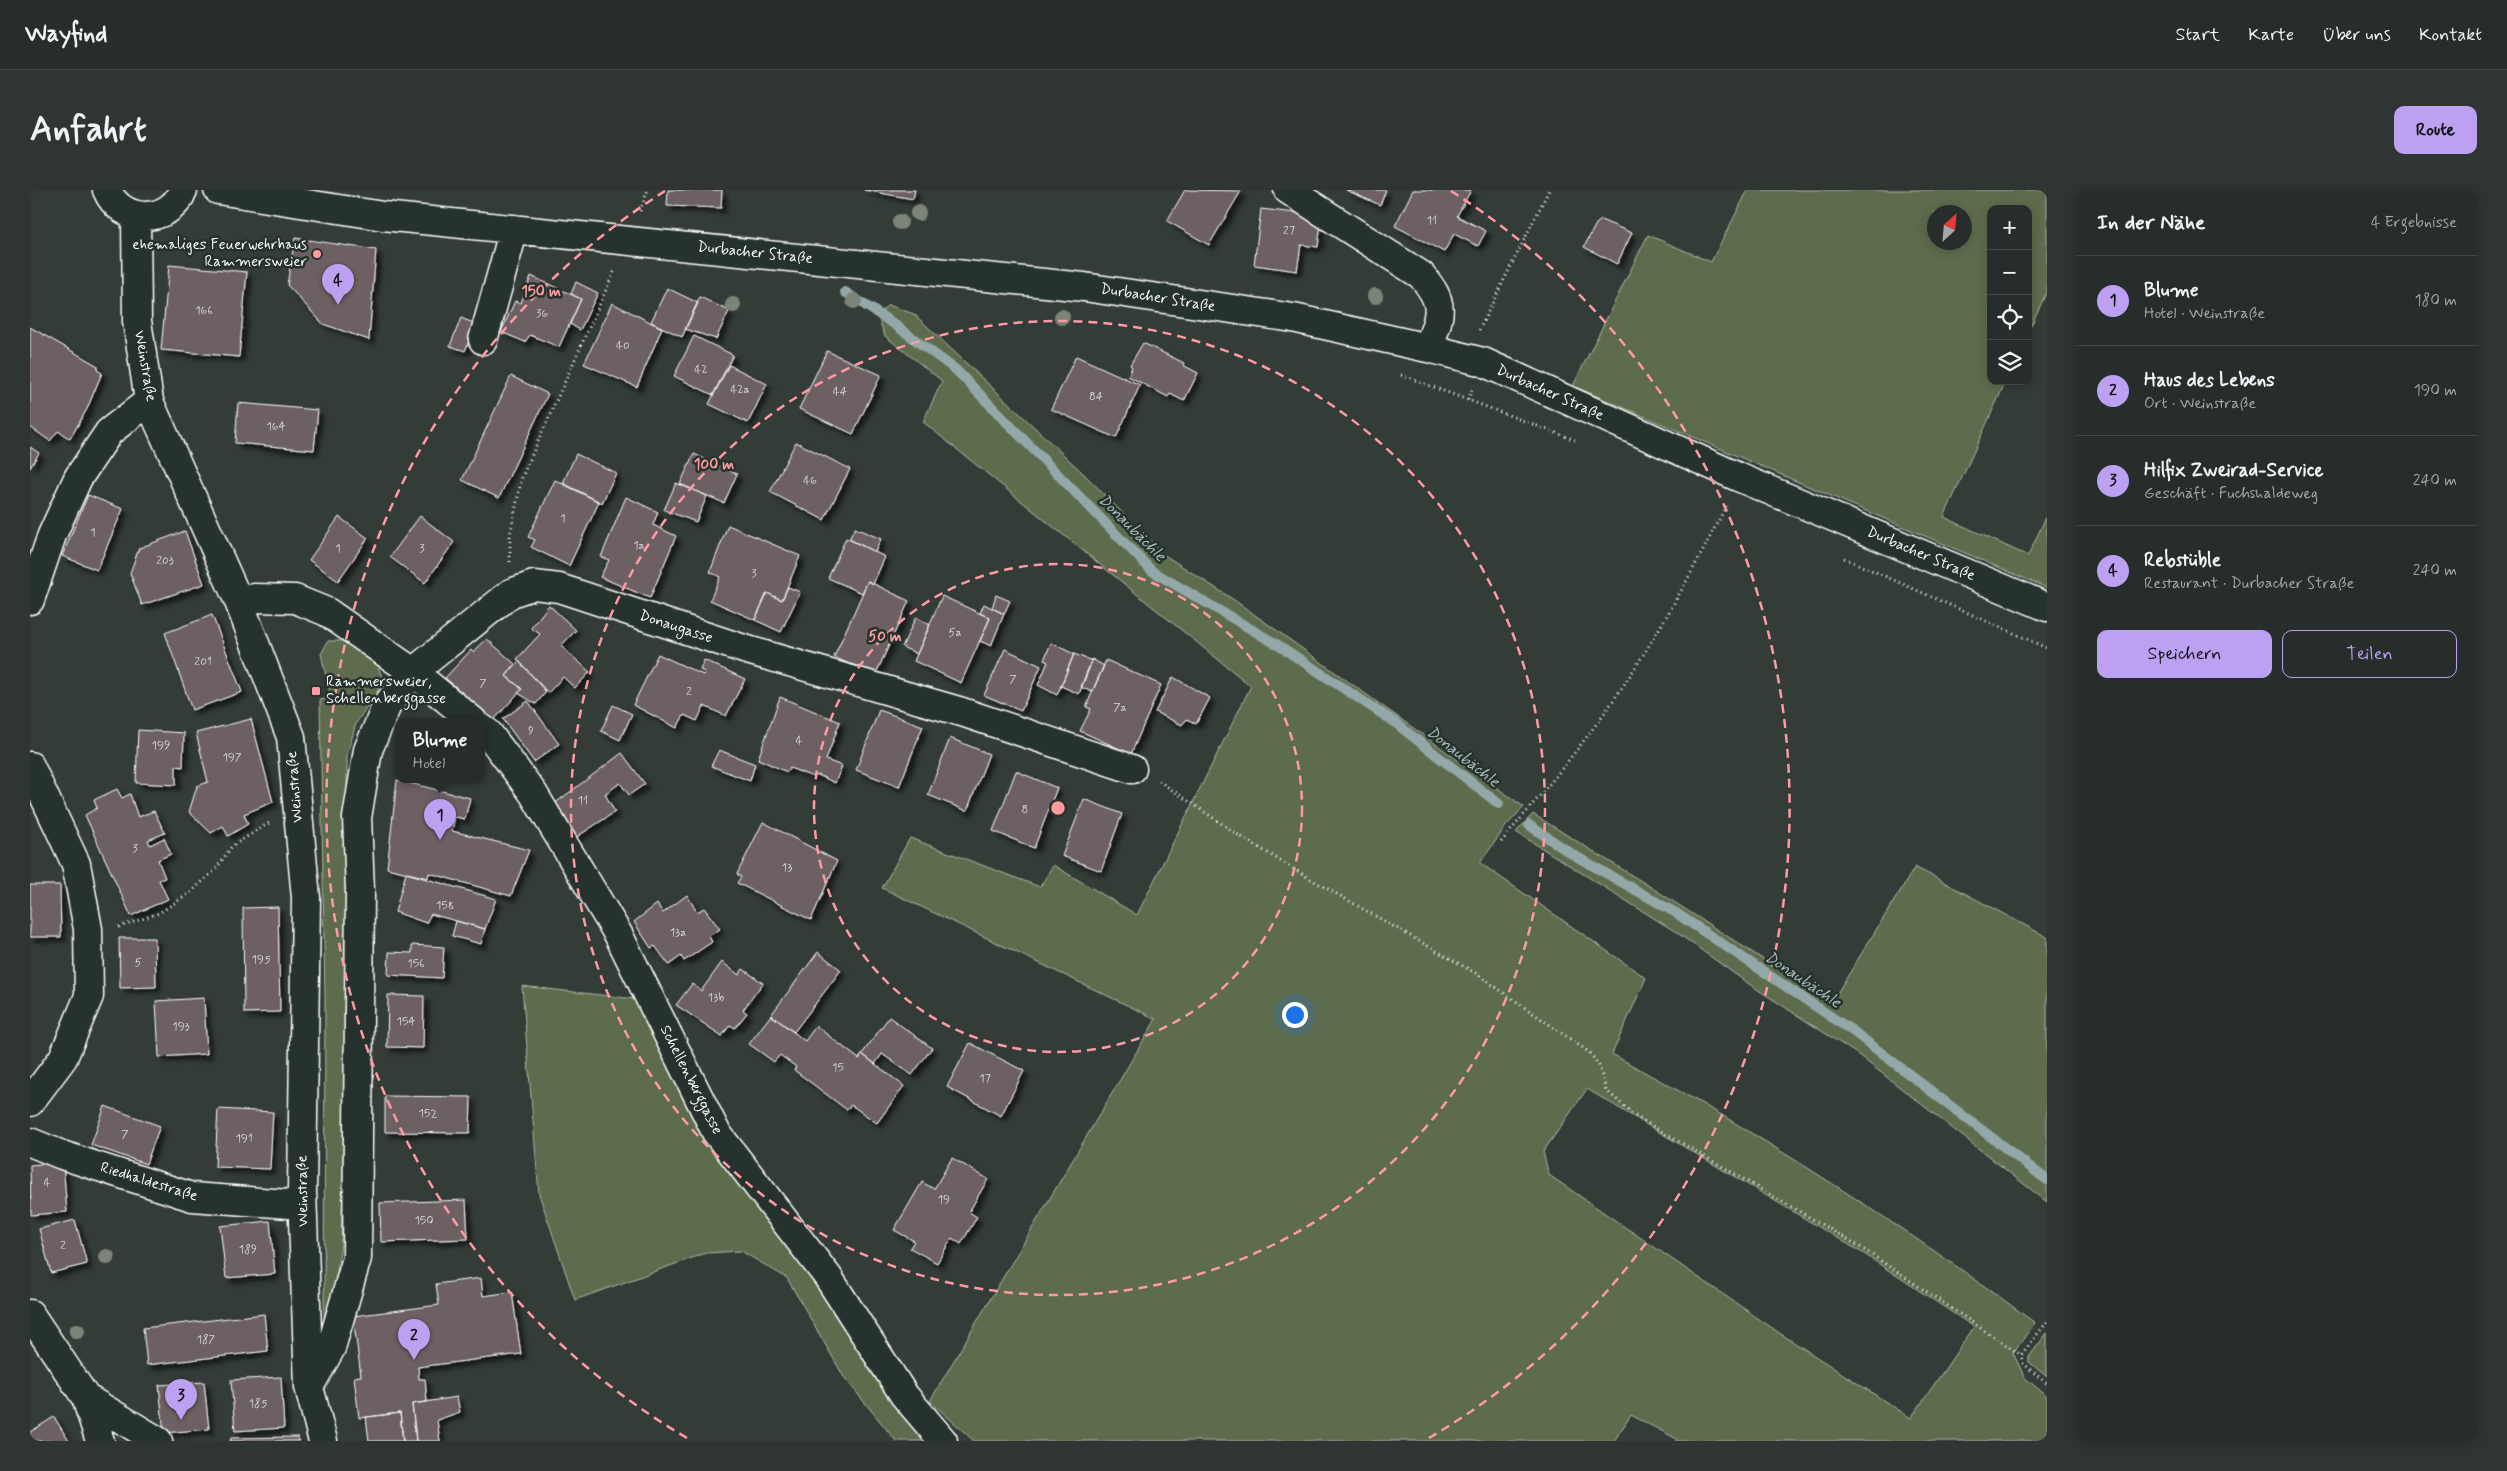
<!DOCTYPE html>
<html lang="de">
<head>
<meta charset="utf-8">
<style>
	:root { --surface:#272d2a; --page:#2f3532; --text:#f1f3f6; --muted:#a4a8a8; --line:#434947; --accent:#bca0f2 }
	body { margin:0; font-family:Mynerve,sans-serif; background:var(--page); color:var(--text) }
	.controls { position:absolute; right:15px; top:15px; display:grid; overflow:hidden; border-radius:10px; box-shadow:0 2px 12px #0003 }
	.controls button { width:45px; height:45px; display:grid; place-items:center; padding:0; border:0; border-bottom:1px solid var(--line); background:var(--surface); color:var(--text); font:25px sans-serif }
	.compass { position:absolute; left:1897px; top:15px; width:45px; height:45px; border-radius:50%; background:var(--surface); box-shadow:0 2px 12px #0003; rotate:26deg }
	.you { position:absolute; left:1264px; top:824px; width:18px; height:18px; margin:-12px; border:4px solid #fff; border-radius:50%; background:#1a73e8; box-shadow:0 0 0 8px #1a73e833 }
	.badge { display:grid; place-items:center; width:32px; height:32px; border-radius:50%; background:var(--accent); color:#111; font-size:16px; font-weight:700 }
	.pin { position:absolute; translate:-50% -41px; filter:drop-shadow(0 1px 2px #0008) }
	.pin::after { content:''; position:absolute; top:26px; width:18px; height:15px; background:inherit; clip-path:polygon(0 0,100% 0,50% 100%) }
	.popup { position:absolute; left:365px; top:528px; width:90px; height:65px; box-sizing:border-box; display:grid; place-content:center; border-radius:10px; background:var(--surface); filter:drop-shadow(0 1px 4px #0005); font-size:16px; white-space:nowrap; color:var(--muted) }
	.popup b { font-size:19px; color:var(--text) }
	.popup::after { content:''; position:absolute; left:50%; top:100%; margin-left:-10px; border:10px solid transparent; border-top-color:var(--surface) }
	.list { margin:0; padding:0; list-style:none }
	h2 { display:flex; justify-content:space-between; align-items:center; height:65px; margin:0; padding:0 20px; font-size:21px }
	h2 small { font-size:16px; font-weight:400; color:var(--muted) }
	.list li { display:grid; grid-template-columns:32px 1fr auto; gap:15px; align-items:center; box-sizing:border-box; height:90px; padding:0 20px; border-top:1px solid var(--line) }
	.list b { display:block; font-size:19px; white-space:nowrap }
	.list p { margin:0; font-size:16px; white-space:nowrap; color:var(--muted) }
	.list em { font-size:16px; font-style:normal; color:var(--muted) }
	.actions { display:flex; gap:10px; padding:15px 20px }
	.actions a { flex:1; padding:11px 0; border:1px solid var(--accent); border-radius:10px; text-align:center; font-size:18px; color:var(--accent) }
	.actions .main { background:var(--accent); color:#111 }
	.icon { flex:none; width:28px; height:28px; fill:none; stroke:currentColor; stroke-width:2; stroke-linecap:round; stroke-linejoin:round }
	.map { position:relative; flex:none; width:2017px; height:1251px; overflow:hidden; border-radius:10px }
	header { display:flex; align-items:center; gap:30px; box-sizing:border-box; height:70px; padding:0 25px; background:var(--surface); border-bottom:1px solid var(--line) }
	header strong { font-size:24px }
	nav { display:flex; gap:28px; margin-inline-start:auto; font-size:18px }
	.intro { display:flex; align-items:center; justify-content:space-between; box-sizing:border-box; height:120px; padding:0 30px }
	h1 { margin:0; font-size:35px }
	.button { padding:12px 22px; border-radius:10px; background:var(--accent); color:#111; font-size:18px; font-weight:700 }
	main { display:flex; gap:30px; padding:0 30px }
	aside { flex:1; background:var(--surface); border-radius:10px; box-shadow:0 2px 12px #0003 }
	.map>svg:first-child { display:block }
	.green { fill:#5d6c4e; stroke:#aeb6a6; fill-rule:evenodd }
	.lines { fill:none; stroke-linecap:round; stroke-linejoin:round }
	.stream { stroke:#94a8aa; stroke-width:10 }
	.building { fill:#6d6164; stroke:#fff; filter:url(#shadow) }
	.minor-casing { stroke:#fff; stroke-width:31 }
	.path { stroke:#fff; stroke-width:3; stroke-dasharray:1 4; stroke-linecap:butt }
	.minor { stroke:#26332d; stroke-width:28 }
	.tree { fill:#7c8379 }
	.ring { fill:none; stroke:#ff9aa2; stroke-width:2.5; stroke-dasharray:9 6 }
	.poi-dot { fill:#ff9aa2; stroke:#26332d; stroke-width:2 }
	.labels { text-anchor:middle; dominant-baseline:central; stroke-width:5; stroke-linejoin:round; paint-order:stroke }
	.number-label { font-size:12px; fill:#dad8d8 }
	.poi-label { font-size:15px; fill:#fff; stroke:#26332d; text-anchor:end }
	.street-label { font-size:15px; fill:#fff; stroke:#26332d }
	.water-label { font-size:16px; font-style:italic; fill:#aebec0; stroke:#26332d }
	.centre { fill:#ff9aa2; stroke:#26332d; stroke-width:2.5 }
	.ring-label { font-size:15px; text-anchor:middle; font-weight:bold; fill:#ff9aa2; stroke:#26332d; stroke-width:5; stroke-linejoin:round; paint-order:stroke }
</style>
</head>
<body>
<header>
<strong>Wayfind</strong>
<nav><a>Start</a><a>Karte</a><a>Über uns</a><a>Kontakt</a></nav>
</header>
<div class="intro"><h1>Anfahrt</h1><a class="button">Route</a></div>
<main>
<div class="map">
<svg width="2017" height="1251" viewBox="0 0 2017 1251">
	<defs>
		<filter id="shadow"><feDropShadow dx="4.5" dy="4.5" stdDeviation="2.5" flood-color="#0009"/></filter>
	</defs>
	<rect width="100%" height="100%" fill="#343c38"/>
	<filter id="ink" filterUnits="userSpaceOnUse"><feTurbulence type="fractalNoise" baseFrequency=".02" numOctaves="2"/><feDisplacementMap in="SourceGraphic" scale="10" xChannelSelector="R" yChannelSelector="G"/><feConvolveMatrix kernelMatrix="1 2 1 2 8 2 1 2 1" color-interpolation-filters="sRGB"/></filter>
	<g filter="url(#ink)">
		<!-- green -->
		<path class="green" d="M1718,0h299v101l-19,41v-123h-37v172h15l-62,136 84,39 19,-41v73l-474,-202 75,-151 63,27zM1904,22h30v30h-30z
			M858,115l26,9 171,161 78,79 71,46 290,207 -18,19 -26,37 166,115 -34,76c37,21 76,41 113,63 106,64 211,132 310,206l-22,30 12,25 22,18v45h-371l1,-2 -46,-24 -17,26h-640l-44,-40 226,-382 -274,-131 28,-50 130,49 13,-22 84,50 114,-229 -328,-264 19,-41 -57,-45 -8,-21zM1557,899l274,163 113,75 -63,91 -130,-84 -232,-159 -6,-23z
			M298,451h13l18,4 16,13 7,19 -5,16 -21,30 -9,33 1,291 -7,196 -11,78h-6l1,-322 -5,-299 11,-2 -10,-44z
			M1503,624l113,70 185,119 84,-136 132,70v265l-190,-148 -111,-72 -70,-50 -160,-100z
			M492,796l113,13 84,150 189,267 22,25h-34l-52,-64 -57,-99 -46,-27 -35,2 -131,47 -36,-106z
			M2017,1143v44l-18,-15v-5z"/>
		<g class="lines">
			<!-- stream -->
			<path class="stream" d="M815,102l49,32 62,46 196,201 126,74 115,76 106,83
				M1499,635l43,29 104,59 178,119 193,148"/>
		</g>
		<!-- building -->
		<path class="building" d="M638,0h54l-1,18 -54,-2z
			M834,0h51l-2,9z
			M1155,0l56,1 -32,54 -42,-24z
			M1316,0h40l-6,15z
			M1383,0h58l-14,26 29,15 -8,15 -24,-12 -10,18 -49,-26z
			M1231,19l61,7 -4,31 -17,-2 -4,26 -43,-6z
			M1571,30l31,13 -15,31 -33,-17 12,-23z
			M265,48l81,12 -7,90 -46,-16 -36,-39z
			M139,75l78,7 -8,85 -78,-7z
			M501,86l50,23 -22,48 -29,-12 -5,7 -24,-10 14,-31 6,2z
			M546,92l22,11 -18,37 -10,-6 11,-25 -10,-5z
			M637,98l31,15 -16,34 -31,-15z
			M670,107l29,14 -13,28 -31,-10z
			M582,113l50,25 -25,59 -53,-23z
			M431,128l15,6 -11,27 -15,-5z
			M0,137l68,39 -1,4 5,3 -15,36 -17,30 -12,-8 -8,10 -20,-14z
			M664,146l39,19 -20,40 -39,-19z
			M1113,153l41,20 -1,2 15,8 -14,28 -14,-7 -2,3 -40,-21 4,-9 -2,-2z
			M797,161l54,24 -28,59 -54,-25z
			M1046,166l64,29 -24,53 -65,-29z
			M699,175l38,19 -19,39 -39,-19z
			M481,186l37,18 -49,104 -37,-18z
			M208,213l80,7 -4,40 -79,-7z
			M766,252l54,27 -26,51 -54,-28z
			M0,257l9,6 -9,15z
			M546,264l40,19 -14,30 -39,-20z
			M664,264l43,20 -13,29 -44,-19z
			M525,290l44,22 -30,64 -38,-19 4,-7 -7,-3z
			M646,293l31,13 -11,26 -32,-12z
			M58,305l35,14 -26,61 -35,-14z
			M596,307l32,15 -5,13 23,11 -26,62 -50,-21 9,-17 -8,-3z
			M390,326l34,26 -29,41 -35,-26z
			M309,327l29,21 -30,43 -29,-21z
			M698,335l72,31 -18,44 -15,-7 -12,27 -45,-20 10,-23 -10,-5z
			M825,338l26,11 -6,13 -26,-13z
			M155,341l19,53 -62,21 -12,-32 9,-25z
			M816,348l39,19 -12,27 -5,-3 -6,12 -34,-15z
			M838,391l41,20 -34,75 -41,-19z
			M758,397l12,5 -19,40 -26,-12 12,-27 15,7z
			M966,405l14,6 -6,13 -12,-6z
			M912,406l48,22 -29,65 -47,-22z
			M954,414l20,10 -13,32 -11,-5 10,-23 -10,-5z
			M519,415l27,25 -15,16 29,26 -15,16 -12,-11 -15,16 -31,-34 23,-25 -9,-6z
			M182,425l30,77 -50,18 -27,-77z
			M886,427l14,8 -13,29 -15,-7z
			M457,449l28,25 -9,12 16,13 -28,31 -49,-42 26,-28 2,2z
			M1021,453l23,11 -17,41 -19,-10 10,-23 -4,-2z
			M975,459l36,17 -20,45 -37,-16z
			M628,464l45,21 2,-3 -5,-2 4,-10 41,19 -19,37 -22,-10 -7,15 -13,-6 -7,13 -44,-23z
			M1044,464l18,7 -13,33 -18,-8z
			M1062,469l12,7 -12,26 -11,-5z
			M1076,470l55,25 -30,69 -51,-23 11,-22 -5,-2z
			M489,471l27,31 -10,12 -18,-11 4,-4 -16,-13z
			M1143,487l37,21 -14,26 -9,-5 -5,6 -27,-13z
			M750,507l60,25 -14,38 16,6 -7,17 -17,-8 -5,2 -23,-9 -3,4 -29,-13z
			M498,511l31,43 -25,18 -31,-43z
			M583,515l19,9 -12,26 -19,-9z
			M849,520l44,16 -24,61 -43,-17z
			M221,529l22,83 -29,12 4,10 -20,12 -5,-10 -12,7 -22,-21 8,-26 11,-4 -12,-49z
			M108,540l46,3 -1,34 -7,-1v19l-40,-2z
			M920,548l39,16 -22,57 -39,-16z
			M689,560l36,14 -5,17 -39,-15z
			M592,563l23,31 -16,11 -9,-12 -15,11 10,18 -43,28 -22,-33z
			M986,581l41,17 -23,60 -41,-17z
			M367,590l73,18 -5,21 -10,-2 -3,14 77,19 -18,46 -82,-23 -1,5 -41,-10z
			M87,599l5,9 8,-4 8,23 16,-6 11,22 -17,7 2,5 14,-7 7,16 -13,6 7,18 -6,2 9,19 -37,17 -46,-101 12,-7 -3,-8z
			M1054,609l38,15 -21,57 -39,-15z
			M733,632l74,39 -26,59 -74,-37 4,-6 -4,-3z
			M376,683l90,26 -11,30 -54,-15 -5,9 -31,-11z
			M0,695h30l1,52h-31z
			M657,705l10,17 7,-4 16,21 -11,7 3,6 -28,19 -3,-5 -12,9 -14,-19 -4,2 -17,-26 23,-18 6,9z
			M248,717l2,105 -36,1 -1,-105z
			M426,731l29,8 -4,15 -29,-8z
			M89,748h36l1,49 -36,1z
			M382,755l32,2 -2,31 -54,-3 1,-23 23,1z
			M788,762l23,18 -47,62 -23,-17z
			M692,772l17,13 4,-6 20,14 -20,27 4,3 -12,15 -5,-3 -8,11 -46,-31 16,-21 9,7z
			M358,805l36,1 -1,52 -36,-1z
			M174,808l3,56 -48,3 -3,-56z
			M741,825l34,26 11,-15 43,33 3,-5 42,32 -27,37 -26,-18 -4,5 -53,-40 2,-3 -16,-12 -6,7 -25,-18z
			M859,827l43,31 -20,27 -30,-21 -7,10 -13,-10z
			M940,853l54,28 -23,45 -54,-29z
			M355,906l86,1 -1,36 -85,-1z
			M75,916l55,20 -14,38 -55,-19z
			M188,919l55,3 -3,57 -55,-2z
			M922,968l36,21 -19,33 8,5 -16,27 -9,-6 -15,25 -27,-15 4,-7 -20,-11 28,-48 12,7z
			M33,972l4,50 -36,3 -1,-50z
			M436,1010l2,39 -87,3 -1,-39z
			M45,1030l12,44 -36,9 -12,-44z
			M240,1031l5,53 -49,4 -6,-52z
			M451,1088l2,18 29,-4 9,62 -103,13 1,12h6l2,23 -15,2 4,37h-13l-3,-28 -41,5 -5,-41 7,-1 -8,-60 86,-11 -3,-21z
			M234,1124l4,37 -121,14 -4,-37z
			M251,1187l3,51 -49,3 -4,-51z
			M174,1192l5,47 -45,4 -5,-48z
			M427,1207l3,15 -23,8 3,21h-24l-4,-37z
			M370,1223l3,28h-34l-3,-24z
			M24,1227l15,24h-39v-9z
			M268,1247l1,4h-69l1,-3z"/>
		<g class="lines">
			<defs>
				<path id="minor" d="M77,0c14,34 63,35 76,0
					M188,0l165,26 701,71 209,31 135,30 55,14 255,115 309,130
					M1258,0l133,85c25,29 20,39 7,73
					M106,26l1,105 12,80 90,201 52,135 15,161 -4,293 7,196 14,54
					M453,150l31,-111
					M0,410l22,-65 26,-57 31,-46 40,-31
					M209,412l15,-4 41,1 32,13 86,60 60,49
					M451,538l7,5 45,60 85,141 98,198 112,145 76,118 39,46
					M0,576l46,98 12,65 1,67 -26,62 -33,44
					M0,952l32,13 130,42 110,8
					M0,1124l56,84 72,43
					M279,1197l22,-39 26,-90 3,-368 -3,-72 11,-68 19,-45 26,-33 98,-79 23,-8 25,3 185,61 218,63 170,57
					M56,1208l14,43"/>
			</defs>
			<!-- minor casing -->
			<use href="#minor" class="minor-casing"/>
			<!-- path -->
			<path class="path" d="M610,21l8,-21
				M1449,140l70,-140
				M1371,185l174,65
				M1438,210l4,-11
				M1814,368l203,90
				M480,372v-27l12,-58 93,-207
				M1129,591l81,55 67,41 170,97 113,79 9,13 7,24 29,26 222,129 164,110
				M1471,652c43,-51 87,-103 124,-159 38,-57 70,-116 101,-177
				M89,737l40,-14 31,-20 26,-24 16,-23 37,-23
				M2017,1132l-26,33 2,8 24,21"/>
			<!-- minor -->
			<use href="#minor" class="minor"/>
		</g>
		<!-- trees -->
		<g class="tree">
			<circle cx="888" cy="23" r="8"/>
			<circle cx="870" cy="32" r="8"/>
			<circle cx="1345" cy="106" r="8"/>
			<circle cx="824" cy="111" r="8"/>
			<circle cx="703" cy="115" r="8"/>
			<circle cx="1032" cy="127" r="8"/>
			<circle cx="77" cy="1067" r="8"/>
			<circle cx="47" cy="1141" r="8"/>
		</g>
	</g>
	<!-- distance rings -->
	<g class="ring">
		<circle cx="1028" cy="618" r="244"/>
		<circle cx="1028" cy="618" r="487"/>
		<path d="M657 1248A731 731 0 0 1 635 1M1421 1A731 731 0 0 1 1399 1248"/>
	</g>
	<!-- markers -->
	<g class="poi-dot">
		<circle cx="287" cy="64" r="5"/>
		<rect x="281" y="496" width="10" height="10" rx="2.5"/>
	</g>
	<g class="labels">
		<!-- number labels -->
		<g class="number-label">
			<text x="1402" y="31">11</text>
			<text x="1259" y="41">27</text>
			<text x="174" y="121">166</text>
			<text x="512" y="124">36</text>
			<text x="593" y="156">40</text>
			<text x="671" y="180">42</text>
			<text x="710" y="200">42a</text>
			<text x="810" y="202">44</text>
			<text x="1066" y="207">84</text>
			<text x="246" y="237">164</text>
			<text x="780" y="291">46</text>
			<text x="533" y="329">1</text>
			<text x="63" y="343">1</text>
			<text x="609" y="356">1a</text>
			<text x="308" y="359">1</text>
			<text x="392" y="359">3</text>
			<text x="135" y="371">203</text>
			<text x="724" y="384">3</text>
			<text x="925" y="443">5a</text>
			<text x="173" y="472">201</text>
			<text x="983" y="490">7</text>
			<text x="453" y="494">7</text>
			<text x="659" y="502">2</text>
			<text x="1090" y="518">7a</text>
			<text x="501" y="541">9</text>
			<text x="769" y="551">4</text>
			<text x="131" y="556">199</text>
			<text x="202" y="568">197</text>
			<text x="553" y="611">11</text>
			<text x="995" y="620">8</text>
			<text x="105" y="659">3</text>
			<text x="757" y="678">13</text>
			<text x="415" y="716">158</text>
			<text x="648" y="743">13a</text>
			<text x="231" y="770">195</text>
			<text x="108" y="773">5</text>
			<text x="386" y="774">156</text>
			<text x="686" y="808">13b</text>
			<text x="376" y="832">154</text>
			<text x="151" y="837">193</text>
			<text x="808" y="878">15</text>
			<text x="955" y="889">17</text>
			<text x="398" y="924">152</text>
			<text x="95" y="945">7</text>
			<text x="214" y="949">191</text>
			<text x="17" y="993">4</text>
			<text x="914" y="1010">19</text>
			<text x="394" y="1031">150</text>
			<text x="33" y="1056">2</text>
			<text x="218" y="1060">189</text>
			<text x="176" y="1150">187</text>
			<text x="228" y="1214">185</text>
		</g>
		<!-- poi labels -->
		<g class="poi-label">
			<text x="277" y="55">ehemaliges Feuerwehrhaus<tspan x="277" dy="17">Rammersweier</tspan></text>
			<text x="296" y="492" text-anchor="start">Rammersweier,<tspan x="296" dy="17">Schellenberggasse</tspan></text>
		</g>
		<!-- street labels -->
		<g class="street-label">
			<text transform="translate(725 63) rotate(6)">Durbacher Straße</text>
			<text transform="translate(1128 108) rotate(9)">Durbacher Straße</text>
			<text transform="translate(115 176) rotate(80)">Weinstraße</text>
			<text transform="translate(1520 203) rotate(24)">Durbacher Straße</text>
			<text transform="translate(1891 364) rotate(23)">Durbacher Straße</text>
			<text transform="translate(646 437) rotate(18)">Donaugasse</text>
			<text transform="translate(265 597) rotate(-95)">Weinstraße</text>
			<text transform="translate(661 890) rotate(63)">Schellenberggasse</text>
			<text transform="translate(119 992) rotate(17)">Riedhaldestraße</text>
			<text transform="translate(273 1001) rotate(-91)">Weinstraße</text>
		</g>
		<!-- water labels -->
		<g class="water-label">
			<text transform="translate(1102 338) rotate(45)">Donaubächle</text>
			<text transform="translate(1433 567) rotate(38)">Donaubächle</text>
			<text transform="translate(1773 790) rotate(34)">Donaubächle</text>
		</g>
	</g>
	<circle cx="1028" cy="618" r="8" class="centre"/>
	<g class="ring-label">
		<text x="511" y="106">150 m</text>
		<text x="684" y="279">100 m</text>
		<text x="855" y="451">50 m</text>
	</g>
</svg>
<div class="controls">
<button>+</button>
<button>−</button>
<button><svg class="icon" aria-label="locate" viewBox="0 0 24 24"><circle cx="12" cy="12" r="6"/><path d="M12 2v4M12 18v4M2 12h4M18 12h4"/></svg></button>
<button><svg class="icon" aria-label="layers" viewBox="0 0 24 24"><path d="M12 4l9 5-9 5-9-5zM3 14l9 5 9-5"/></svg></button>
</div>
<svg class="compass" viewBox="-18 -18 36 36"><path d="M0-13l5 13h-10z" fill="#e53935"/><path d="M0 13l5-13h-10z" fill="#a4a8a8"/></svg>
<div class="you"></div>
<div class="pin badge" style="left:410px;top:650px">1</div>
<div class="popup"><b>Blume</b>Hotel</div>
<div class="pin badge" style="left:384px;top:1170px">2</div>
<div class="pin badge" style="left:151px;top:1230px">3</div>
<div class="pin badge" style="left:308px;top:115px">4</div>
</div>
<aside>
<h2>In der Nähe<small>4 Ergebnisse</small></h2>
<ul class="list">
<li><span class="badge">1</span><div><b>Blume</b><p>Hotel · Weinstraße</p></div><em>180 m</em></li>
<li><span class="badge">2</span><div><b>Haus des Lebens</b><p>Ort · Weinstraße</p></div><em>190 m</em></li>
<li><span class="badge">3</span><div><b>Hilfix Zweirad-Service</b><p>Geschäft · Fuchshaldeweg</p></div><em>240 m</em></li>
<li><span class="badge">4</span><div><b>Rebstüble</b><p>Restaurant · Durbacher Straße</p></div><em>240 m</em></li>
</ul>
<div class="actions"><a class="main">Speichern</a><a>Teilen</a></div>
</aside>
</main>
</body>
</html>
